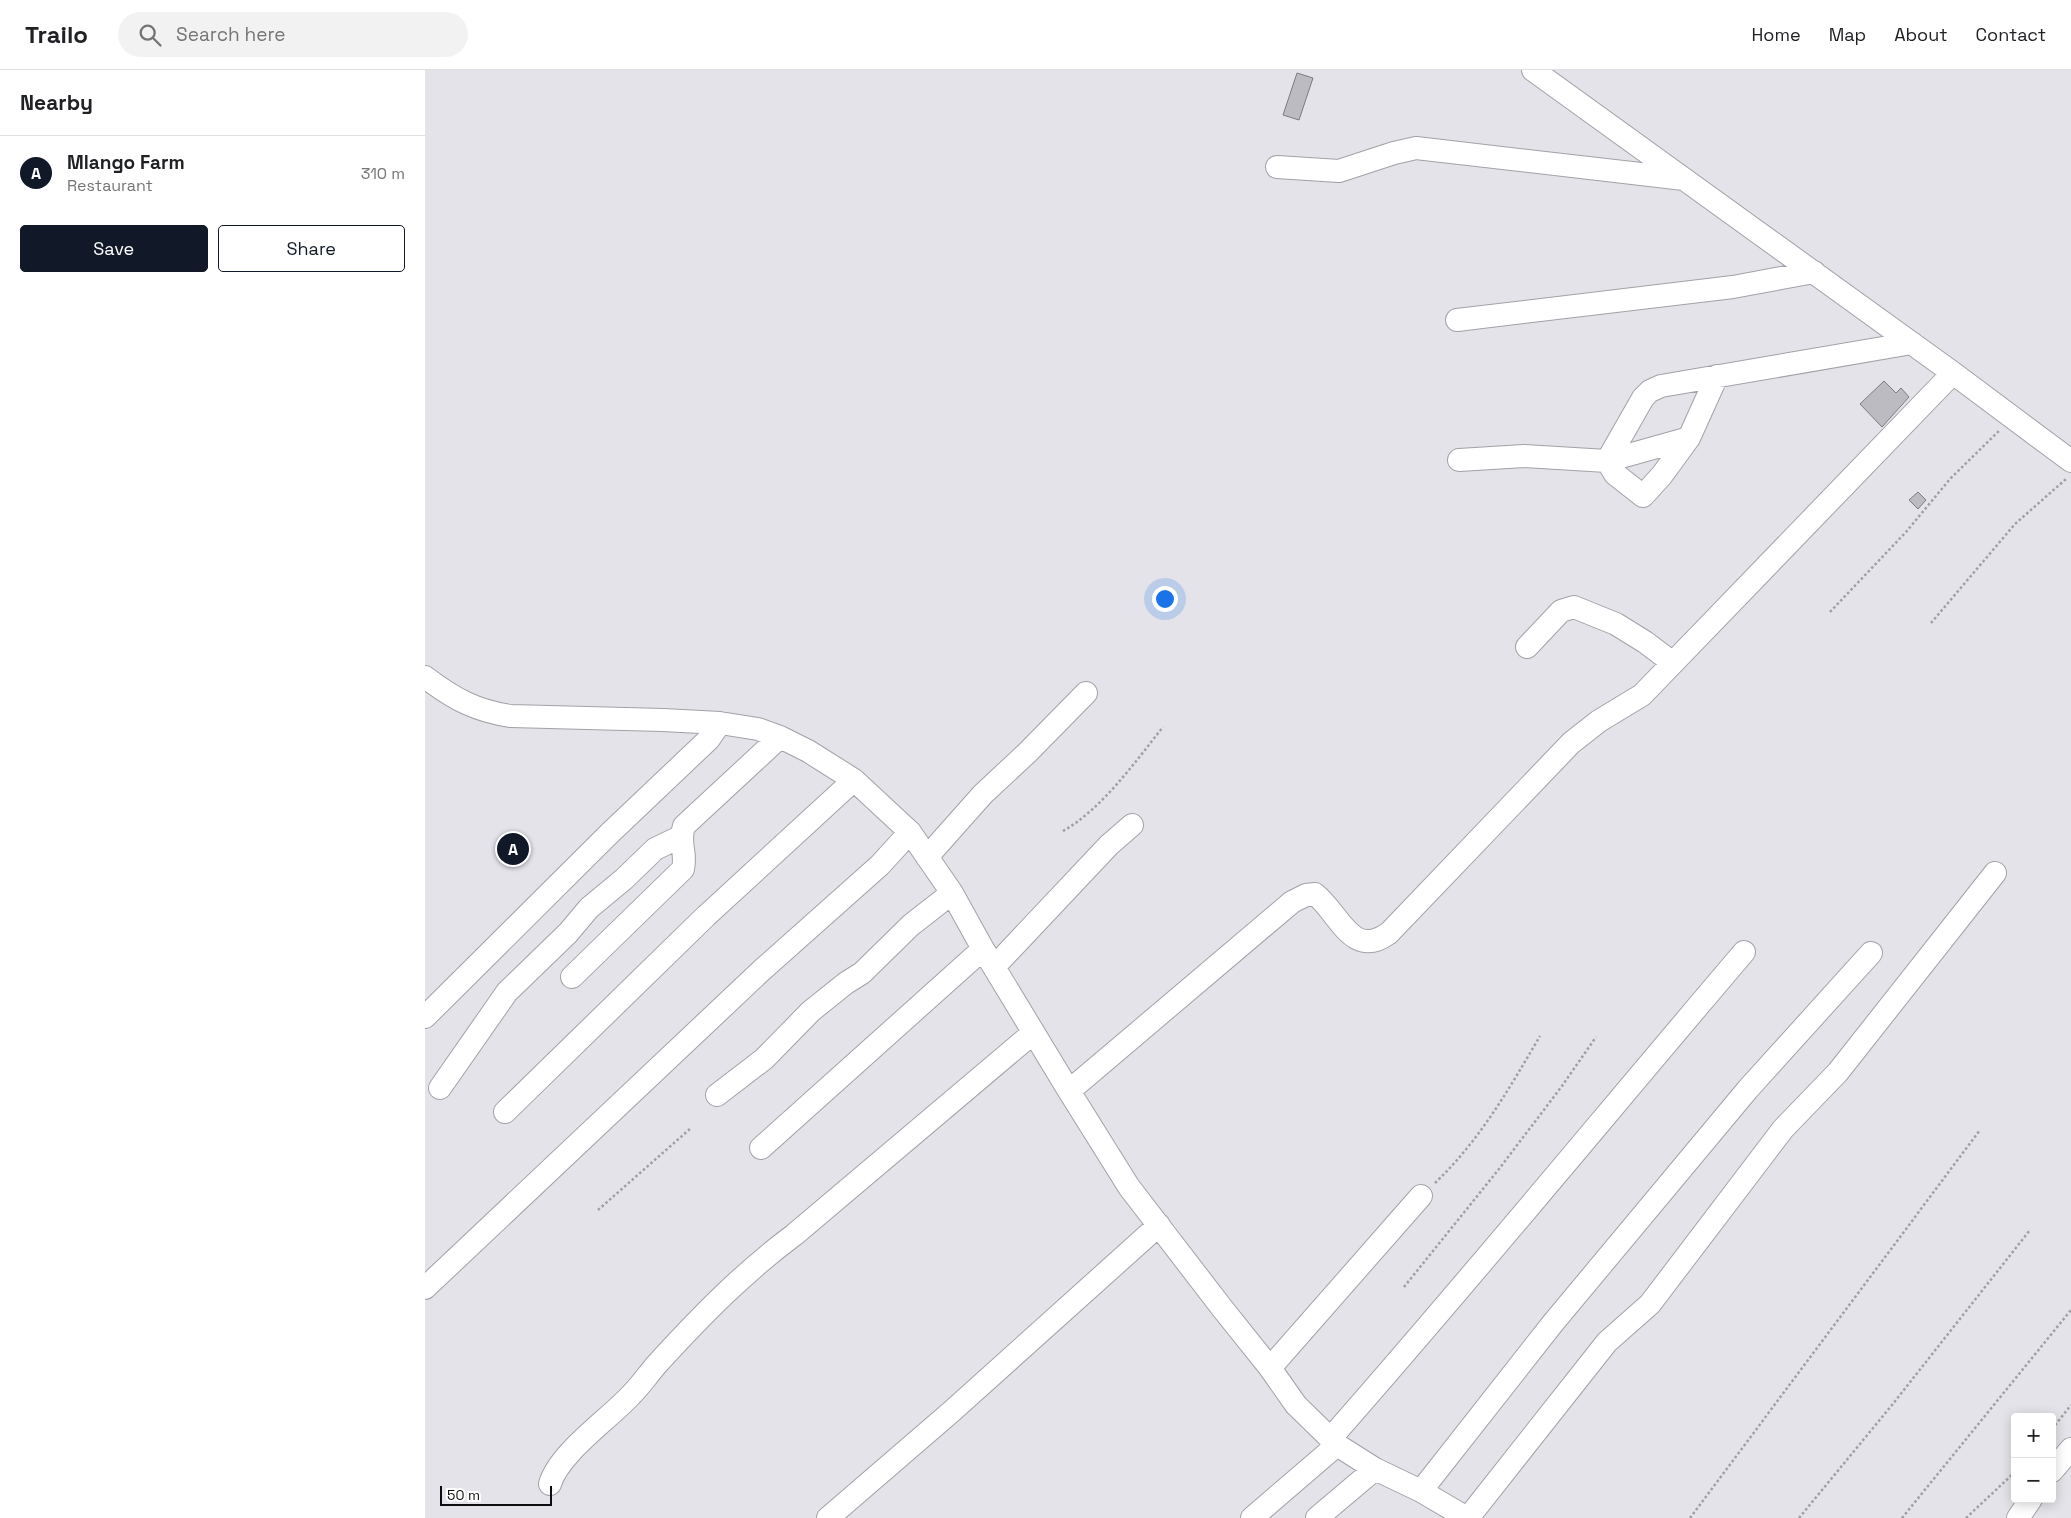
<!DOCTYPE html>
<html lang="en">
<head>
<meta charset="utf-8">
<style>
	:root { --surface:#fff; --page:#f2f2f2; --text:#202124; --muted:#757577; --line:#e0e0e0; --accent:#111827 }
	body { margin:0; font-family:"Space Grotesk",sans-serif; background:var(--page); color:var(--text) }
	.controls { position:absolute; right:15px; bottom:15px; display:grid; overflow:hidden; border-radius:5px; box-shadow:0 2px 12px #0003 }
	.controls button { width:45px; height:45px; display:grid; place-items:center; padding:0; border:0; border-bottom:1px solid var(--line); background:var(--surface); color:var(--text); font:25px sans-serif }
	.scale { position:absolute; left:15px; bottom:12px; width:112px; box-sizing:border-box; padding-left:5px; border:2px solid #0d0d0f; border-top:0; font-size:14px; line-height:18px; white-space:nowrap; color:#0d0d0f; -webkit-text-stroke:4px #fff; paint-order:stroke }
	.you { position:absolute; left:739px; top:528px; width:18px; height:18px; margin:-12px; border:4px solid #fff; border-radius:50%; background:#1a73e8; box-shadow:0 0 0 8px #1a73e833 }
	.badge { display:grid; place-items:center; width:32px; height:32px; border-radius:50%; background:var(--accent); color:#fff; font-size:16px; font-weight:700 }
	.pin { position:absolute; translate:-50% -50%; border:2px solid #fff; box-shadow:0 1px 5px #0006 }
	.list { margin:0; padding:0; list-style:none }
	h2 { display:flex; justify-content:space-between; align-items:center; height:65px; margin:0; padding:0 20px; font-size:21px }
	h2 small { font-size:16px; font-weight:400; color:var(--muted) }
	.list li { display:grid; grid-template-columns:32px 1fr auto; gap:15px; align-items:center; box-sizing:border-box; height:75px; padding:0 20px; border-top:1px solid var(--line) }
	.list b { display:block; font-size:19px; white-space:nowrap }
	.list p { margin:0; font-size:16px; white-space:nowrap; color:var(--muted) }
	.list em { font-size:16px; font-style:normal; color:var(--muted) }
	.actions { display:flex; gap:10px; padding:15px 20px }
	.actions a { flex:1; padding:11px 0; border:1px solid var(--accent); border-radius:5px; text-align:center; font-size:18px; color:var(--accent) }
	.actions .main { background:var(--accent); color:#fff }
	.icon { flex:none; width:28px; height:28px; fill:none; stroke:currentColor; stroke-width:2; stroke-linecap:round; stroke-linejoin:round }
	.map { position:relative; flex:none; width:1646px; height:1448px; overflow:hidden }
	header { display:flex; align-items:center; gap:30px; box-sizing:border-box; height:70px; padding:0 25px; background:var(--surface); border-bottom:1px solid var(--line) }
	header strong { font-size:24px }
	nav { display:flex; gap:28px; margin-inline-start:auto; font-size:18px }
	.search { width:350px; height:45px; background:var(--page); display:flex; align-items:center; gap:12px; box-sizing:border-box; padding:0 18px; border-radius:28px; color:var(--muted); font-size:19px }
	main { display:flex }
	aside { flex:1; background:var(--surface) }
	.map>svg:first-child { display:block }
	.building { fill:#bdbbc2; stroke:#7c7b81 }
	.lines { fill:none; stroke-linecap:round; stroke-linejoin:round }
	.minor-casing { stroke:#a2a1a7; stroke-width:24 }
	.path { stroke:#9f9fa3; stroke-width:2.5; stroke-dasharray:2.5 2.5; stroke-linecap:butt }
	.minor { stroke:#fff; stroke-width:22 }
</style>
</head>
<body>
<header>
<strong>Trailo</strong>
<div class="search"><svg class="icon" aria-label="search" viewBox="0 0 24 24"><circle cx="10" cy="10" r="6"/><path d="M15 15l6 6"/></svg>Search here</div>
<nav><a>Home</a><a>Map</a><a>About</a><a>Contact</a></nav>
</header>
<main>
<aside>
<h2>Nearby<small></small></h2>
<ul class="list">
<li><span class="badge">A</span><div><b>Mlango Farm</b><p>Restaurant</p></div><em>310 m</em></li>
</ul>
<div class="actions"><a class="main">Save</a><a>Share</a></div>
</aside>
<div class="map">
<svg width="1646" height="1448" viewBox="0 0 1646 1448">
	<rect width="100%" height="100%" fill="#e4e3e9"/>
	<!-- building -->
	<path class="building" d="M872,3l16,5 -14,42 -16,-5z
		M1459,311l12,12 5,-5 8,9 -27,30 -22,-23z
		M1493,422l8,8 -8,9 -9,-9z"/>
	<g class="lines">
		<defs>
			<path id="minor" d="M1108,0l420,303 118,88
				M852,97l62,4 55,-18 22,-5 268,31
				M1032,250l276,-33 81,-15
				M1264,368l-27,37 -19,21 -28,-22 -8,-13 36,-63 7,-7 11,-5 251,-43
				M1034,390l65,-4 83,5 82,-23 28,-62
				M1102,577l34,-36 13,-4 42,17 29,18 28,21
				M0,607c29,22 51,34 86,39l152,4 57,3 38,6 22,8 28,14 46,29 56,52 42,61 31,56 86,142 60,96 93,121 48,60 26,37 41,40 38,24 46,22 46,27
				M502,787l56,-63 44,-41 59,-60
				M569,897l115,-122 23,-20
				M147,907l111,-108c4,-18 -5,-25 1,-43l96,-89
				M0,947l185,-184 99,-94 11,-16
				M15,1018l67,-96 61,-59 21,-25 35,-29 31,-30 25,-12
				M644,1021l223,-189 14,-7 9,-1c25,20 37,66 74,39l182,-190 28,-22 43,-26 311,-322
				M292,1025l47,-36 47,-48 35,-28 16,-10 49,-48 41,-32
				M80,1042l201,-196 148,-136
				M336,1078l222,-199
				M0,1218l337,-318 118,-105 30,-33
				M845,1298l151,-172
				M905,1369c141,-160 276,-325 414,-487
				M1627,1401l19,-22
				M125,1414c9,-31 59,-65 81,-89 10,-10 18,-22 27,-32 42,-46 86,-91 136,-128l239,-202
				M996,1421l132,-168 195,-234 123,-136
				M403,1448l123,-106 208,-187
				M827,1448l85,-73
				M892,1448l58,-49
				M1043,1448l139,-176 43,-38 133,-175 55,-57 157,-199
				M1593,1448l13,-19"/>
		</defs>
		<!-- minor casing -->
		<use href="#minor" class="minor-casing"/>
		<!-- path -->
		<path class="path" d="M1405,542l76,-80 44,-53 49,-48
			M1506,553l84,-99 51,-45
			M638,761c39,-22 72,-69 100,-104
			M1010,1113c45,-43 74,-94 105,-147
			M173,1140l93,-82
			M979,1217l95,-118 63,-83 34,-49
			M1627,1359l19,-24
			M1265,1448l290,-388
			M1374,1448l93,-113 138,-175
			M1477,1448l169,-208
			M1541,1448l49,-46"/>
		<!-- minor -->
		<use href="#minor" class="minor"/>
	</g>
</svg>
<div class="controls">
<button>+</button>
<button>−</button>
</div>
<div class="scale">50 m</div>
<div class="you"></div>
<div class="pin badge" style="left:88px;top:779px">A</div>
</div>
</main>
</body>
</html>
